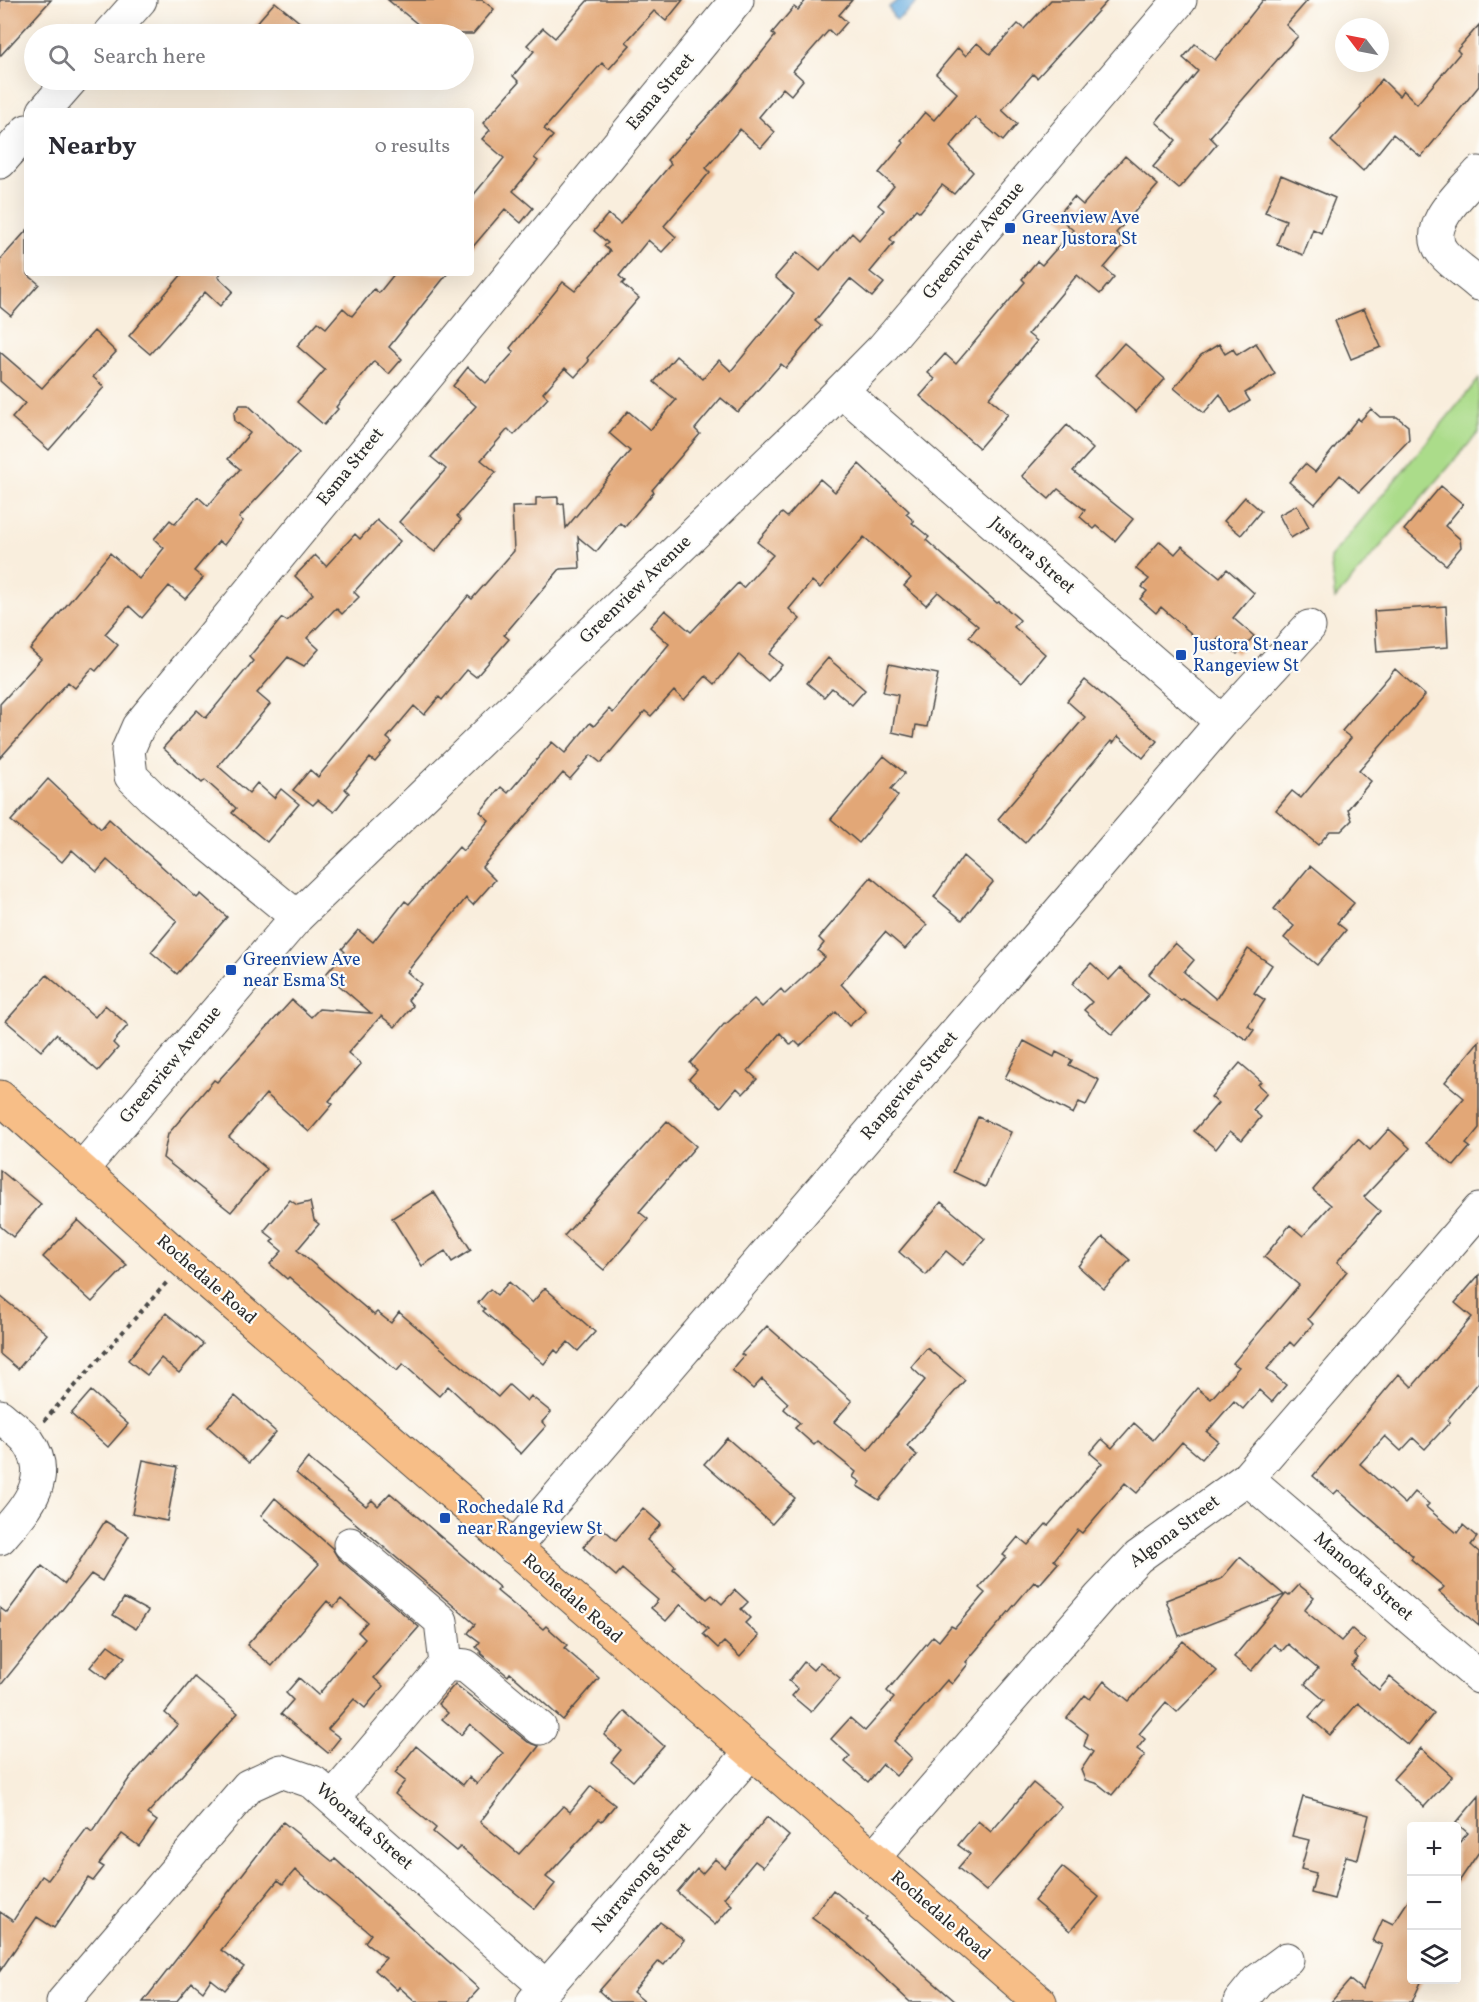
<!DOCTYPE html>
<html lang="en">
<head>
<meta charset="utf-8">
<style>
	:root { --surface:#fff; --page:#f7f7f7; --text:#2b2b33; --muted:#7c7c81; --line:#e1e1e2 }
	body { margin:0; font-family:Vollkorn,serif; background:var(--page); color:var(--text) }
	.controls { position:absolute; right:18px; bottom:18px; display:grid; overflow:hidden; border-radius:6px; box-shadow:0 6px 24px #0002 }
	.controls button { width:54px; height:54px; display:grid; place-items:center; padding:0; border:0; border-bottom:2px solid var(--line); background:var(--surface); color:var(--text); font:30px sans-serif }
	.compass { position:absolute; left:1335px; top:18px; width:54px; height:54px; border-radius:50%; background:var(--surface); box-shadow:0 6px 24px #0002; rotate:302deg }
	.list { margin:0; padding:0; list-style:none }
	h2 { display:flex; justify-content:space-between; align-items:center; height:78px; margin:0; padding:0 24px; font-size:26px }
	h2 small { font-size:20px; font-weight:400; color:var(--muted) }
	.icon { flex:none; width:33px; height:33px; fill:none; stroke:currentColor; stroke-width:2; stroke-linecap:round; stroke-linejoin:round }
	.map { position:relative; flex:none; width:1479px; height:2002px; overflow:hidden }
	.search { position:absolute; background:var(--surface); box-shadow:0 6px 24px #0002; left:24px; top:24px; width:450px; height:66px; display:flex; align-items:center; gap:15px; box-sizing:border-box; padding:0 21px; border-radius:33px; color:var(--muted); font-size:22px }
	.panel { position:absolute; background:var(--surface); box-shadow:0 6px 24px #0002; left:24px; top:108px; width:450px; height:168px; border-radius:6px }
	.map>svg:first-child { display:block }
	.green { fill:#abdc8a; stroke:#6b845a; stroke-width:1.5 }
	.water { fill:#6baee0; stroke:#4b6c86; stroke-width:1.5 }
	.building { fill:#e2a777 }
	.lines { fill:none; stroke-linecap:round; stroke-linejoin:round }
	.minor-casing { stroke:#4a4846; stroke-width:35 }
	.major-casing { stroke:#4a4846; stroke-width:35 }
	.path { stroke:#4a4846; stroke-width:4; stroke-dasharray:4.5 4.5; stroke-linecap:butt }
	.minor { stroke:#fff; stroke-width:33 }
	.major { stroke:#f7be87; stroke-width:33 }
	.transit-dot { fill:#1a4fb4; stroke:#fdfcf7; stroke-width:2 }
	.labels { text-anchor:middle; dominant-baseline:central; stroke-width:4.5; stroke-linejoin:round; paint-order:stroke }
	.street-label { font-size:18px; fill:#2b2b2b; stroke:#fdfcf7 }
	.transit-label { font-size:18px; fill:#164399; stroke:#fdfcf7; text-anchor:start }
</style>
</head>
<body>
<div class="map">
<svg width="1479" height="2002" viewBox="0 0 1479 2002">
	<rect width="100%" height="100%" fill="#fdfcf7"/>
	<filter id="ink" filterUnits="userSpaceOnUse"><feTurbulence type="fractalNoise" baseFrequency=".0167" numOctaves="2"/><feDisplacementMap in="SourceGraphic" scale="12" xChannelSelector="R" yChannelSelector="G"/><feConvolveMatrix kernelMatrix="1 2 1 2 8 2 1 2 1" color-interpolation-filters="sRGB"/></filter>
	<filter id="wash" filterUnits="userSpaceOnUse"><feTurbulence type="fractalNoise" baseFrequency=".008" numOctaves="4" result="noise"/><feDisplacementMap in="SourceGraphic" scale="24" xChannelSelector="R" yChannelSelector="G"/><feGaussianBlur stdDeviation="1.35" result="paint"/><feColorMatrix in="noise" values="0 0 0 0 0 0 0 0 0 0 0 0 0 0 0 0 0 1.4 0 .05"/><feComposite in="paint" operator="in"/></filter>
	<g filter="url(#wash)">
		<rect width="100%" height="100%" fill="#f9eedd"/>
		<!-- green -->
		<path class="green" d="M1479,379v53l-144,167 -5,-41z"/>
		<!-- water -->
		<path class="water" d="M898,0h18v4l-19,16 -4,-3 -4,-10z"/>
		<g id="blocks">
			<!-- building -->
			<path class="building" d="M0,0h51l-51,56z
				M388,0h94l12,9 -21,25h-43z
				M588,0h95l-17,21 -12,-10 -28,31 4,3 -21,24 -7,-6 -58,66 9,7 -19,22 4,3 -25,30 20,17 -12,15 -16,-14 -34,40v-51l33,-40 -22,-19 8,-9 -7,-7 36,-41 -6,-6 21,-25 -7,-6 16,-17 12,10z
				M806,0h46l-13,15 8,7 -12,14 -6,-6 -36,41 10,9 -12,15 -8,-7 -24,29 16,15 -14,16 -21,-19 -34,39 4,4 -46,54 12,11 -14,15 -14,-12 -29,36 6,5 -3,3 17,14 -52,60 2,3 -14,16 -10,-9 -22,25 5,5 -34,37 -6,-6 -27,31 15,12 -39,44 4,4 -26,32 -7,-5 -29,-25 47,-53 -15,-12 45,-51 -23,-20 15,-19 18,16 28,-31 -4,-4 53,-66 12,9 35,-40 -6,-5 4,-3 -14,-12 14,-17 12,10 51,-60 -4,-4 63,-68 45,-56 -3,-3 22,-26 4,3z
				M1051,0h57l-71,78 -4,-4 -31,36 15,14 -14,17 -28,-24 -25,30 23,25 -19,22 -12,-9 -22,27 -4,-3 -26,30 4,4 -24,29 14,11 -12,14 -22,-18 -35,42 6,5 -35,42 -5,-4 -43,48 -17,-14 -26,31 5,5 -48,56 2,2 -29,35 -5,-4 -24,29 -18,-15 2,31 -20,1 -56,66 5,4 -33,38 -9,-7 -25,30 -3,-3 -15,18 -10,-9 -27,32 5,4 -17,20 -5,-4 -25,31 4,4 -15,19 -16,-12 -5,5 -20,-15 17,-20 8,7 150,-181 4,3 42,-48 -2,-44 24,-1v-8l22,-1v7l6,-1 2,25 64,-77 -21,-18 19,-22 22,19 26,-30 -22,-18 22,-26 27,23 16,-19 12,11 63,-77 -19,-17 22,-25 23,19 32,-38 7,7 25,-30 -6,-5 16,-19 -15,-13 25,-30 -3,-2 24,-29 9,8 23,-27 -21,-19 22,-26 8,8 11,-13 13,11 28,-30 6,5z
				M1263,0h45l-22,25 12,11 -88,101 7,7 -38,45 -26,-22 23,-27 -20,-18 42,-51 -15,-13 12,-14 20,16z
				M275,2l39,32h-67z
				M1479,25v61l-58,71 -28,-23 -30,37 -32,-30 30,-33 -1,-2 22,-27 17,17 4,-6 14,14 43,-51 -3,-3z
				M1125,156l33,29 -42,48 10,9 -22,26 10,9 -14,17 -23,-19 -49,59 9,7 -48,57 19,16 -29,34 -59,-52 15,-17 -7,-6 17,-19 11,10 69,-82 -3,-3 15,-18 5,4 31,-35 -16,-14 17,-19 9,8z
				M1281,175l54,23 -14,35 -8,-4 -10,26 -26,-11 9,-24 -21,-8z
				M27,230v44l12,10 -28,32 -11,-9v-47z
				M183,273h38l-3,4 15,14 -13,15 -15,-14 -55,62 -21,-18z
				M395,273h53l-59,74 13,12 -13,15 -15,-13 -38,46 2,2 -14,16 -27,-23 28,-32 -28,-24 21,-24 8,6 17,-20 9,8 22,-27 5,4z
				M1364,309l17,38 -30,12 -16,-38z
				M94,331l22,21 -23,25 11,10 -55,63 -37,-32 13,-15 -25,-22v-29l42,36z
				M1124,343l41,36 -29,33 -41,-36z
				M1256,343l19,31 -30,19 5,8 -19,12 -11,-19 -16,19 -30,-25 27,-33 18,-11 6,10 8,-5 4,6z
				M240,405h8l51,48 -60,65 4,3 -19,24 -5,-4 -25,30 9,7 -18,21 -16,-13 -27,32 -13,-12 -24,28 13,11 -22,26 -4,-3 -17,20 -7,-6 -68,76v-54l41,-45 -11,-10 80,-96 29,26 25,-31 -10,-9 16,-19 5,4 23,-27 10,9 32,-37 -12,-10 22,-26 -15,-12 -1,-8z
				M1371,409l9,8h17l11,9 1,14 -50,52 -19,-17 -25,29 -26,-22 16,-18 10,8 43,-54 2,3z
				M1067,425l26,24 -20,22 60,48 -18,22 -18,-15 -3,3 -14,-12 5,-7 -27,-21 -9,10 -27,-23z
				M859,464l50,47 -3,3 8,7 -2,2 17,14 -3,3 71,63 2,-1 21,18 -6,7 31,27 -23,28 -53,-45 9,-11 -40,-34 -12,13 -22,-19 7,-8 -47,-41 -44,51 -8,-7 -23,28 11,10 -31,35 13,11 -14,16 -29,-26 -24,29 -9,-8 -22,24 -10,-9 -23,25 -6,-5 -44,52 -10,-8 -21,24 -7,-6 -81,94 13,13 -22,25 -7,-7 -59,74 14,12 -13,16 5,6 -18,21 -14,-11 -33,37 13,11 -32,37 4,3 -24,28 -43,-38 -37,43 38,32 -36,43 -68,-54 5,-24 46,-54 3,2 75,-82 19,17 8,-8 52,4 -45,-39 19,-22 -3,-3 16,-19 15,12 32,-41 4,3 50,-57 4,4 26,-31 -9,-8 21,-25 7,6 44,-51 13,11 25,-30 4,3 15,-17 4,4 56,-69 -19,-17 15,-17 26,22 47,-49 5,5 30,-33 -16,-13 25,-29 5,4 33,-38 15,13z
				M1441,486l22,18 -18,22 15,13 1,8 -15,18 -42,-35z
				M1245,497l16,14 -20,24 -17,-14z
				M1297,505l12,22 -18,11 -12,-23z
				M377,520l23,21 -46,51 5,5 -17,17 -6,-6 -29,30 12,11 -15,17 -16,-9 -31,36 13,11 -52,62 31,27 8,-10 17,15 7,-9 18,15 -32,38 -35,-29 4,-5 -31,-28 -3,3 -39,-35 34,-38 9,8 47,-57 -4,-4 33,-39 5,3 26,-27 -18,-18 20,-21 11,11 29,-32 5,5z
				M1160,541l15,13 7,-8 38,31 7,-8 27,24 -21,25 21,18 -17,18 -18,-16 -10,11 -48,-42 -5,6 -16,-14 7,-8 -5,-4 7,-8 -13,-10z
				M1446,606l2,41 -71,5 -3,-41z
				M828,658l37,32 -13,15 -20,-17 -8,9 -17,-14z
				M889,664l49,10 -11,53 -11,-2 -2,12 -22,-5 6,-37 -15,-3z
				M1395,669l30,26 -66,76 12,10 -23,28 4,11 -11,11h-11l-12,14 -42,-35 16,-19 9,7 50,-60 -9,-7z
				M1085,680l72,61 -14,17 -25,-22 -5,7 -2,-2 -86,102 -27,-24 87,-102 -18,-16z
				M884,756l21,17 -14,16 7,7 -39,47 -28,-24z
				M48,779l53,50 8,-10 88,79 4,-4 26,23 -50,57 -26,-22 26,-31 -70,-61 -10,12 -25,-22 -10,12 -51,-41z
				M963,856l30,26 -31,38 -28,-23z
				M1310,866l44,37 -17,20 9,7 -29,35 -33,-27 10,-12 -20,-17z
				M871,877l56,48 -22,24 -20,-17 -44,52 25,27 -17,15 -13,-14 -36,34 -5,-5 -4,4 -11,-12 -32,38 9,8 -14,15 -6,-6 -16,19 -32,-28 8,-9 -7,-7 35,-40 1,1 28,-25 8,8 19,-18 4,5 40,-37 -7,-6 6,-8 -5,-5z
				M1175,943l19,17 -10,12 32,27 32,-50 24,16 -18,28 11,7 -17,26 6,4 -7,10 -64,-41 -2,2 -32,-27z
				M1091,963l18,17 11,-12 29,26 -37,41 -28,-25 8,-8 -20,-18z
				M47,975l48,42 10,-12 23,20 -15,18 5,5 -20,23 -42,-37 -15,17 -35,-30z
				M1024,1041l30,16 2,-5 16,8 -3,5 30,15 -13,25 -7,-3 -6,12 -68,-36z
				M1479,1041v87l-13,16 4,3 -16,19 -28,-23 38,-45 -19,-16z
				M1240,1063l21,18 -3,4 9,8 -14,17 8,7 -19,23 -12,-9 -14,18 -22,-18 24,-28 -7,-6z
				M978,1117l33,15 -26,55 -32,-15z
				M667,1121l29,25 -57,66 9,7 -44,51 -40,-34z
				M1389,1129l21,19 -46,49 16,14 -43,51 10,9 -39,48 5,5 -19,22 -4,-4 -23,27 19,16 -14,17 -13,-12 -16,19 -9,-8 -27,31 11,9 -16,18 -20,-17 -45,51 -12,-10 -43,50 -4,-3 -24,30 4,3 -19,22 -5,-3 -68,80 2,2 -16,20 -5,-4 -53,61 18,17 -16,18 -13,-12 -15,18 -23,-20 5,-6 -19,-17 19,-21 15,13 29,-33 -7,-7 46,-55 6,5 12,-15 4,2 30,-35 -6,-5 27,-31 -3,-2 15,-18 10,8 18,-21 2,2 54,-63 -12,-10 12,-14 10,9 22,-25 19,17 44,-52 14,11 28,-32 -6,-4 66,-78 -35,-28 26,-32 13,11 28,-31 -18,-15 45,-51 12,11z
				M0,1170l41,34 -28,33 -13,-11z
				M434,1192l37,58 -19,12 -7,-11 -23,15 -30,-48z
				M290,1200l7,5 13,-3 4,18 5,4 -22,26 77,65 3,-3 14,11 8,-11 99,85 11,-12 18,16 4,-5 20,16 -9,10 4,4 -25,28 -73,-68 -9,10 -36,-32 -6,7 -108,-94 -2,2 -17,-15 12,-13 -11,-9 3,-3 -10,-8z
				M941,1202l44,37 -22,26 -17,-14 -20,24 -27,-23z
				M78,1220l49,45 -35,37 -49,-45z
				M1103,1237l27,23 -26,29 -26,-23z
				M1479,1275v107l-32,38 3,2 -25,27 -12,-11 -12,13 -16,-15 -25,28 45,40 10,-12 14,12 -3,3 31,26 6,-8 14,12 -6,8 8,7v74l-40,-34 5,-5 -33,-28 2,-3 -75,-66 -4,4 -21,-18 86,-102 13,13 60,-70 -17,-14z
				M509,1282l23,21 13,-15 50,44 -17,19 -10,-9 -10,11 -3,-3 -11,14 -61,-53 2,-2 -7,-6 12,-14 7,6z
				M0,1296l47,38 -29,35 -18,-15z
				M166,1313l37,31 -24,29 -18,-15 -14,17 -19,-15z
				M767,1326l85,75 -18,21 34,28 57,-70 -14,-13 16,-19 38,32 -58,66 10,9 -38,45 -22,-14 3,-4 -7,-5 3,-5 -38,-31 -4,4 -19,-17 5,-5 -16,-14 4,-6 -26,-24 -9,10 -21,-19 12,-14 -3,-2z
				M91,1391l37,33 -20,23 -37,-33z
				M235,1396l41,36 -27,31 -41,-36z
				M727,1438l68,60 -23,26 -68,-60z
				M308,1458l58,48 6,-6 6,6 12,-13 110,95 -3,3 46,38 3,-3 21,19 -3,3 35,30 -36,42 -53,-47 -2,3 -28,-23 1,-1 -5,-5 4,-5 -12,-9 7,-9 -179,-151z
				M143,1460l34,7 -10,54 -35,-7z
				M275,1498l57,50 6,10 81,69 -45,51 9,8 -18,22 -11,-9 -26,30 12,9 -12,15 -47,-39 12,-14 -7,-7 13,-15 19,17 47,-56 -7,-7 9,-10 -26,-23 -7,8 -7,-6 -55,65 -25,-21 72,-81 -58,-48z
				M643,1508l18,16 -14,16 28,26 -2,3 34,30 5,-4 10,9 13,-14 13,12 -7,7 9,9 -5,5 14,13 -19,21 -16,-15 -6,6 -15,-14 5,-5 -27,-25 -15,17 -15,-13 7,-8 -36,-31 -6,7 -33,-29 17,-21 16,14z
				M105,1521l24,15 -27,45 -11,-7 -91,112v-78l7,5 35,-47 23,18z
				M1240,1557l44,38 -105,41 -13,-36 55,-21z
				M1299,1585l15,12 -10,13 37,31 11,-12 14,12 -12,13 4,4 -7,8 28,24 11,-13 44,36 -26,32 -50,-42 -28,32 -21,-18 15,-17 -19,-16 13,-15 -30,-25 -6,7 -8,-7 -23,27 -17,-14 52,-63 3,2z
				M124,1598l24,13 -12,18 -23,-14z
				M1183,1641l34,30 -40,41 -11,-10 -27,32 6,5 -8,10 8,6 -33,40 -14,-11 -13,-4 -4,-10 12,-18 -9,-6 4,-12 -21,-16 18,-23 5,4 14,-18 25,20z
				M108,1645l17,12 -19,22 -16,-12z
				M804,1662l9,8 7,-8 20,16 -29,34 -19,-16 6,-7 -9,-8z
				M194,1677l44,36 -91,101 10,7 -18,25 -17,-12 -23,30 5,3 -11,14 -5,-3 -34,50 -17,-11 -37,54v-59l13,9 29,-45 6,4 39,-52 5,4 39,-56 47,-52 -13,-11z
				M455,1684l73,58 11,4 -59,76 39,32 44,-48 7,6 21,-26 24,19 -13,16 -3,-2 -53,58 9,7 -20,25 -75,-62 -4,4 -23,-19 3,-4 -41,-34 10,-13 -10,-8 21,-27 47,39 6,-8 8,7 26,-31 -33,-29 -9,11 -19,-16 6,-6 -10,-9z
				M625,1711l39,35 -31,35 -22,-19 10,-12 -17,-15z
				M1421,1748l31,28 -28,31 -31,-28z
				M1033,1783l28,23 -75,85 -28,-23 12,-14 -12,-9 20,-24 13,11z
				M1479,1796v56l-23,34v-40l12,-13 -12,-10z
				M1303,1797l66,18 -11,44 -12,-3 -12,43 -23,-6 5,-20 -15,-4 8,-29 -17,-4z
				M767,1817l22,19 -26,31 -8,-6 -31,37 8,7 -17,20 -38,-33 20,-23 5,5 13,-15 10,9z
				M283,1822l50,40 2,-3 144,130 -12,13h-51l-17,-15 -2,3 -22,-20 11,-12 -21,-16 6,-8 -76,-64 -12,14 -5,-4 -57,70 23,17 -19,23 -14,-11 -8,12 -11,-9 -16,20h-33z
				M1062,1867l37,30 -29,34 -36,-30z
				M833,1890l35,28 -2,2 45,43 45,39h-46l-63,-59 -35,-26z
				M1412,1895v85h10l-10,22h-81l19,-22 12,10 20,-45 -9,-4 10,-22 10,5z
				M660,1922l24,18 -20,25 -5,-4 -26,31 12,10h-34l-12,-11z"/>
		</g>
	</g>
	<g filter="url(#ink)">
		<use href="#blocks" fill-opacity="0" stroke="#4a4846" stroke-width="1.5"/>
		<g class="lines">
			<defs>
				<path id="minor" d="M110,34l30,-34
					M44,111l27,-31
					M0,162l27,-31
					M1479,173c-16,19 -58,53 -36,80 9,11 25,21 36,31
					M842,391l380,331
					M297,917l-143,-118 -23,-23 -3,-26 10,-23 599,-727
					M82,1169l215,-252 510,-492 76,-77 297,-348
					M0,1416c9,8 21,16 28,25 27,38 -3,68 -28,97
					M1247,1478l232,199
					M514,1548l708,-826 87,-95
					M446,1664l20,2 74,62
					M332,1799l114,-135 -5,-43 -91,-77
					M873,1858l227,-261 38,-40 109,-79 232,-268
					M63,2002l185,-216 33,-15 32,11 233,205
					M533,2002l217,-249
					M1240,2002l17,-21 30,-22"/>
				<path id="major" d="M0,1097l187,167 853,738"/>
			</defs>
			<!-- minor casing -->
			<use href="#minor" class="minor-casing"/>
			<!-- major casing -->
			<use href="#major" class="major-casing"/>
			<!-- path -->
			<path class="path" d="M44,1421l124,-140"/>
			<!-- minor -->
			<use href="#minor" class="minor"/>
			<!-- major -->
			<use href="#major" class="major"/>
		</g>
	</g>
	<!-- markers -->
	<g class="transit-dot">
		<rect x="1004" y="222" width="12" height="12" rx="3"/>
		<rect x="1175" y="649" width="12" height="12" rx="3"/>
		<rect x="225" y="964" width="12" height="12" rx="3"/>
		<rect x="439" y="1512" width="12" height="12" rx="3"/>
	</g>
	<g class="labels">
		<!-- street labels -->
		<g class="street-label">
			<text transform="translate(661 92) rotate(-50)">Esma Street</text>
			<text transform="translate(974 241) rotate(-50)">Greenview Avenue</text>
			<text transform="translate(351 467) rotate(-51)">Esma Street</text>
			<text transform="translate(1032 556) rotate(41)">Justora Street</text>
			<text transform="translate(636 590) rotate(-44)">Greenview Avenue</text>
			<text transform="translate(171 1065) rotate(-50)">Greenview Avenue</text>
			<text transform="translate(910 1086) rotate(-49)">Rangeview Street</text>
			<text transform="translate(206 1280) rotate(41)">Rochedale Road</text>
			<text transform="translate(1175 1532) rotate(-37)">Algona Street</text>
			<text transform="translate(1363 1577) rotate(41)">Manooka Street</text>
			<text transform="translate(572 1599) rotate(41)">Rochedale Road</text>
			<text transform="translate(364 1827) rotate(41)">Wooraka Street</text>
			<text transform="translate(642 1878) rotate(-49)">Narrawong Street</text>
			<text transform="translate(940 1916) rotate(41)">Rochedale Road</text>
		</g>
		<!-- transit labels -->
		<g class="transit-label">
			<text x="1022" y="218">Greenview Ave<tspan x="1022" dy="21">near Justora St</tspan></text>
			<text x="1193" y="645">Justora St near<tspan x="1193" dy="21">Rangeview St</tspan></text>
			<text x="243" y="960">Greenview Ave<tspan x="243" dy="21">near Esma St</tspan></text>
			<text x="457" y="1508">Rochedale Rd<tspan x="457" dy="21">near Rangeview St</tspan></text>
		</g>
	</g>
</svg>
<div class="controls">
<button>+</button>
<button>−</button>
<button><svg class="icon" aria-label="layers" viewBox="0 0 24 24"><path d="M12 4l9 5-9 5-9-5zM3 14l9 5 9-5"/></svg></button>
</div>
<svg class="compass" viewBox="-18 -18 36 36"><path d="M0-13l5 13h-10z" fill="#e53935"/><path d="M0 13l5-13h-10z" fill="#7c7c81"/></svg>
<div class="search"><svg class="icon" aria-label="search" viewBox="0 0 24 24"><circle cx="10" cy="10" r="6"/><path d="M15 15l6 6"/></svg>Search here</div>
<section class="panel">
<h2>Nearby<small>0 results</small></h2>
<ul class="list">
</ul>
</section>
</div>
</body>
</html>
